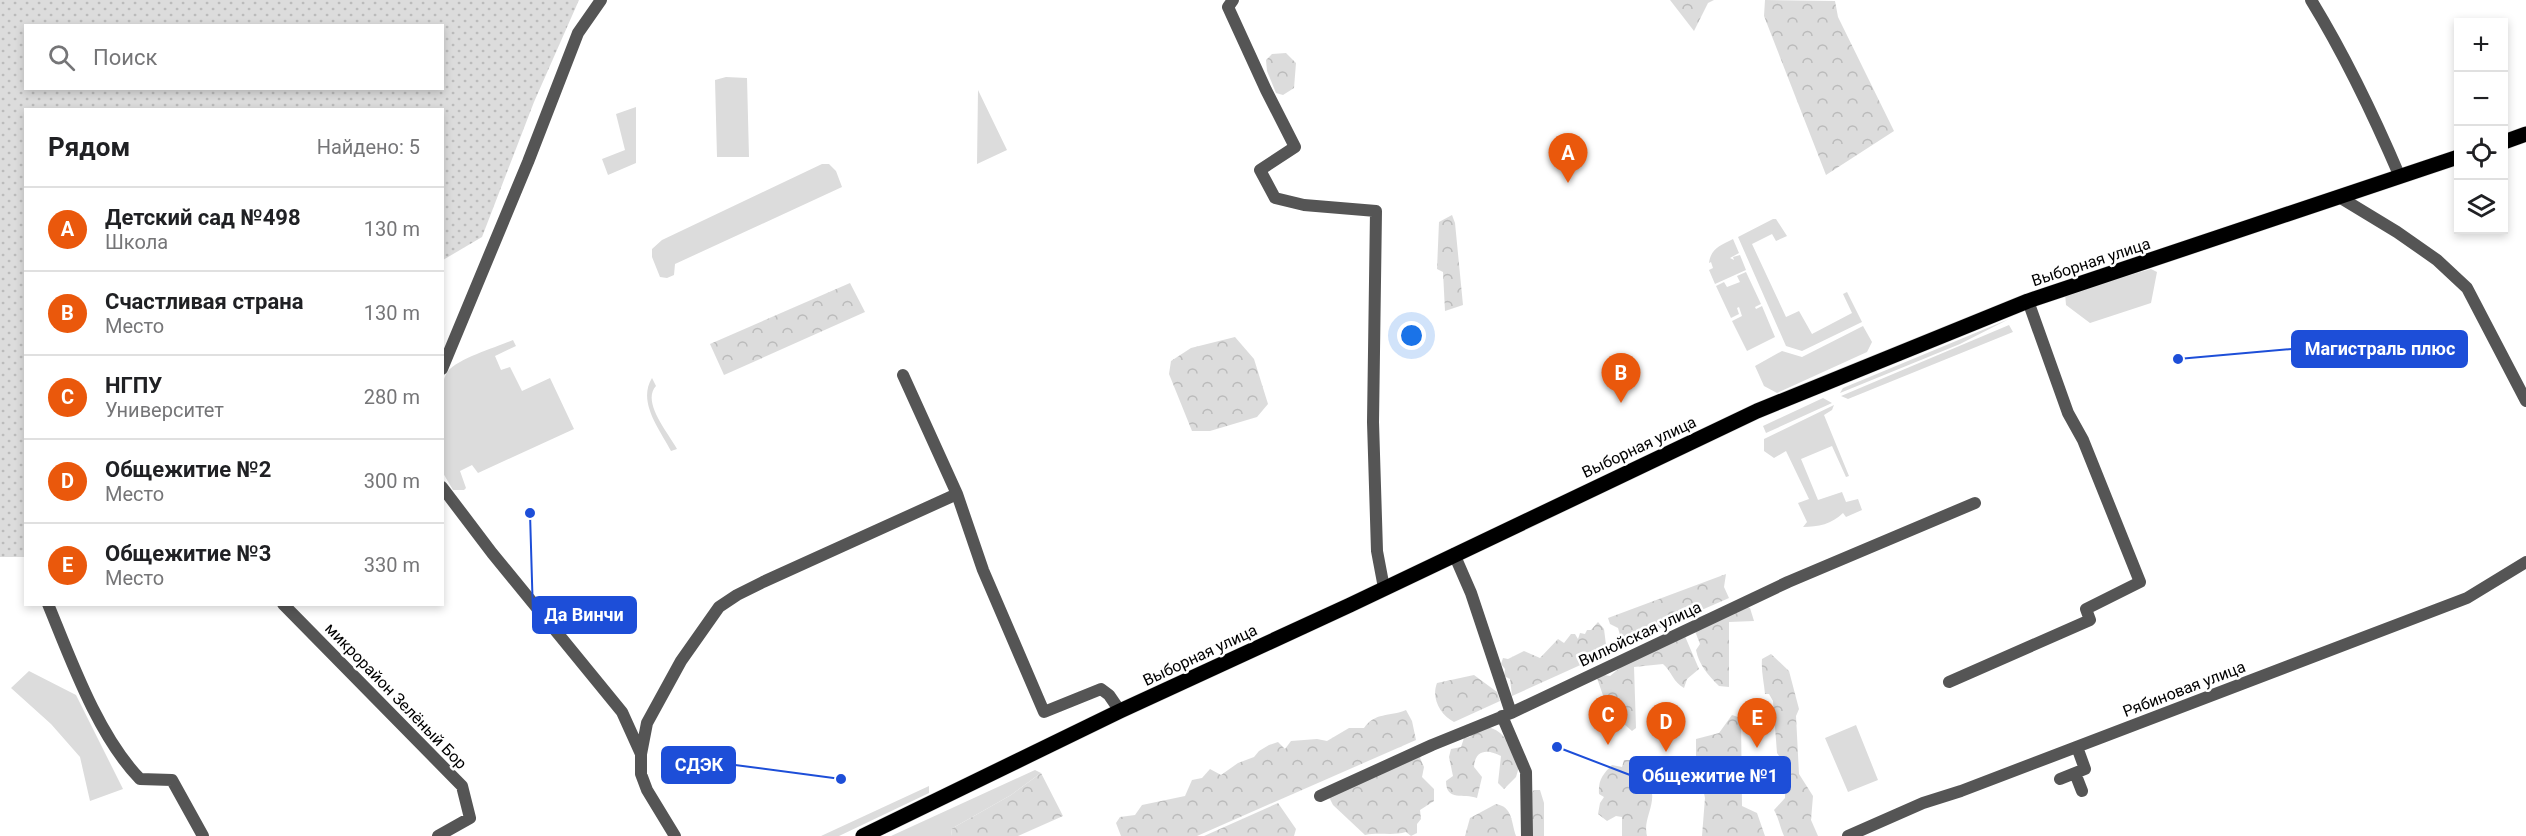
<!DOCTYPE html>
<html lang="ru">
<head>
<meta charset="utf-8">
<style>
	:root { --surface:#fff; --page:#f6f6f6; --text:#202124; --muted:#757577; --line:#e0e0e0; --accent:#ea580c }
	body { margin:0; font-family:Roboto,sans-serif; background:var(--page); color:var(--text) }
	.controls { position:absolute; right:18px; top:18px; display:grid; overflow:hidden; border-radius:0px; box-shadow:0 3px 9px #0003 }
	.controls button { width:54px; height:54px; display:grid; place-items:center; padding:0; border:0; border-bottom:2px solid var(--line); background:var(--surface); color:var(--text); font:30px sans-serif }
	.you { position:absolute; left:1412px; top:336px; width:21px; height:21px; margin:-15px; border:4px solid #fff; border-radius:50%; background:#1a73e8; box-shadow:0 0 0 9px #1a73e833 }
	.badge { display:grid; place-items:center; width:39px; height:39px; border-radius:50%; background:var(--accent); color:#fff; font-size:20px; font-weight:700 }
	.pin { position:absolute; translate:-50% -50px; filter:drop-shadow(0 2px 3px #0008) }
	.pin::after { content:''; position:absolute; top:32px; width:21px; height:18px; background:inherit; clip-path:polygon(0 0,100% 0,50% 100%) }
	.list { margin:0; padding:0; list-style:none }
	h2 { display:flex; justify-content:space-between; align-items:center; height:78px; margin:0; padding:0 24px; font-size:26px }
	h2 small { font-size:20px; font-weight:400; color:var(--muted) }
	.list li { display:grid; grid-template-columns:39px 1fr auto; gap:18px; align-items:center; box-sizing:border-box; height:84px; padding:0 24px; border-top:2px solid var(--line) }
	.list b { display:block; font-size:22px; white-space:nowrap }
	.list p { margin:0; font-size:20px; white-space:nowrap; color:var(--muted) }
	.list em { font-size:20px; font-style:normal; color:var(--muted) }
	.icon { flex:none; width:33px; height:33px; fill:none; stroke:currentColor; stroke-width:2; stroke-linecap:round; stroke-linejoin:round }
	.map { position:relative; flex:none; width:2526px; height:836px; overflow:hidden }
	.search { position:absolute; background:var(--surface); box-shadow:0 3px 9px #0003; left:24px; top:24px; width:420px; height:66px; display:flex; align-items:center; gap:15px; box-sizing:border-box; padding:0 21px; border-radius:0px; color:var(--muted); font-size:22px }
	.panel { position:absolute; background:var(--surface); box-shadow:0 3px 9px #0003; left:24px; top:108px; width:420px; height:498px; border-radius:0px }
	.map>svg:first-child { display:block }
	.green { fill:#dcdcdc }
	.forest { fill:url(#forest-crowns) }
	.garden { fill:url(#garden-dots); fill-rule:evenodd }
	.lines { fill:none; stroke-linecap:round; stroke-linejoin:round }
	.major-casing { stroke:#dbdbdb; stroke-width:16 }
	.minor { stroke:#555; stroke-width:12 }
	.major { stroke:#000; stroke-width:15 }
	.labels { text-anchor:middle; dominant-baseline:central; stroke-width:5; stroke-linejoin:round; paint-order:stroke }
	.street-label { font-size:16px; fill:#000; stroke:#fff }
	.leader { fill:none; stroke:#1d4ed8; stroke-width:2 }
	.callout-dot { fill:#1d4ed8; stroke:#fff; stroke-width:2 }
	.callout { fill:#1d4ed8; stroke:#1d4ed8; stroke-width:2 }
	.callout-label { font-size:18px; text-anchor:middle; font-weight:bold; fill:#fff }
</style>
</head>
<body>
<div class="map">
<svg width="2526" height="836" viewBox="0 0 2526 836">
	<defs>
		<pattern id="forest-crowns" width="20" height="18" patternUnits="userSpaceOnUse" patternTransform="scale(1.5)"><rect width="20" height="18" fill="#dcdcdc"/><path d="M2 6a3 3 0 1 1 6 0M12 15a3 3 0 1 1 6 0" fill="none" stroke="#bbb"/></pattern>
		<pattern id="garden-dots" width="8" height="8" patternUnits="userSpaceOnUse" patternTransform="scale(1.5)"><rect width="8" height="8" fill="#dcdcdc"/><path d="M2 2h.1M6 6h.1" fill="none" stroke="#bbb" stroke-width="1.8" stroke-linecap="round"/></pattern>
	</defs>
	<rect width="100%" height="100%" fill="#fff"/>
	<!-- green -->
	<path class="green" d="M726,77l21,1 2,79h-32l-2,-77z
		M978,90l29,60 -30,14z
		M636,107v56l-28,12 -6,-16 23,-9 -9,-36z
		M822,164h7l7,7 6,16 -167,77 -1,11 -7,3 -7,-1 -8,-20v-8l10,-9z
		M1773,219h3l11,17 -11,5 -4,-7 -20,10 34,73 13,-6 13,23 40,-21 -9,-19 4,-2 15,30 -60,29 -16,-5 -48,-109z
		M1733,239l6,14 -9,5 4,2 -1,-3 7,-2 6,15 -31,14 -6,-14 4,-2 -2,-6 -2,1c2,-15 11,-17 24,-24z
		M2151,269l6,3 -6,31 -61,20 -24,-18 -1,-12z
		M1746,272l15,32 -6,3 1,2 6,-3 13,31 -28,14 -15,-30 10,-5 -3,-9 -2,1 2,6 -8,4 -15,-32 8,-4 3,5 13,-5 -3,-6z
		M2009,319l-49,25 -120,49 3,-5z
		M2009,325l4,7 -165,67 -7,-3z
		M1863,326l9,16 -5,10 -90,41 -13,-7 -9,-20 27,-15 20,6z
		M513,340l3,6 -21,10 6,14 9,-3 12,24 28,-13 24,51 -96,44 -6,-8 -12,6 6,17 -2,2h-11l-10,-17 -1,-89c2,-4 3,-9 6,-13 11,-13 49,-24 65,-31z
		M652,378l4,8c-15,16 13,48 21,63l-6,2c-11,-21 -34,-49 -19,-73z
		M1823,398l9,5 -66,30 -3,-7z
		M1834,405l-2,5 -8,5 25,61 -3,1 -14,-31 -31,13 17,41 24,-8 4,10 12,-3 4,11 -16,7 -3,-4c-11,11 -25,14 -40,14l4,-5 -9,-19 11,-4 -23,-48 -12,7 -10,-7v-12z
		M29,671l47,24 47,94 -33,12 -10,-44 -29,-33 -40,-36z
		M1856,725l22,55 -30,12 -23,-54z
		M1035,770l6,3 -30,22 -60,34 1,7h-61z
		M929,786v7l-90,43h-18z"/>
	<!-- forest -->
	<path class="forest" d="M1670,0h44l-6,3 -14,28z
		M1765,0l70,1 3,16 56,114 -68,44 -62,-159z
		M1286,53l10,10 -2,25 -11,7 -7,-2 -9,-22 -1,-11 6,-6z
		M1452,215l3,8 8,82 -18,6 -2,-39 -6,-3 2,-47z
		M850,283l15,29 -141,63 -14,-31z
		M1235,337l19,22 14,45 -11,13 -47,14h-18l-23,-57 2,-13 20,-13z
		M1726,574l-2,13 5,11 -96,42 -13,-5 -2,-7 -8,-4 -2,-6z
		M1737,603l13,5 4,13 -25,1v65l-10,-1c-11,-11 -20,-21 -23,-36l4,-6 -5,-13 4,-14z
		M1598,622l6,7 3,24 -95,43 -2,-17 -6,-3 1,-7 -4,-5 2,-6 5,1 16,-8 16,7 18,-19 6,4 7,-9h4l3,5 2,-6 5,1 2,-4h4z
		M1684,634l15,35 -12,10 -3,9c-11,-6 -12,-16 -21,-24l-29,3 2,61 -4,3 -24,-21 -11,-32 7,-3 6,1 18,-15z
		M1771,654l18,17 10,38 -3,7 3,58 14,22 -2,24 7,16h-34c-4,-9 -5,-17 -10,-26l11,-12v-7l-7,-4 -3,-7c6,-10 10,-17 2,-27l-4,-52 -4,-7h-4c-1,-12 -4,-23 -3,-35z
		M1474,675l23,17 3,9 -46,21c-14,-7 -23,-24 -17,-39z
		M1406,710l6,11 4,19 -219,96h-76l-5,-13 4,-6 15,-2 7,-10 43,-9 7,-16 10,-2 8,-9 11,6 17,-12 16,-6 5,-6 10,-6 9,-3 7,7 6,-8 26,-2 10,2 22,-13h15c11,-16 25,-11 42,-18z
		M1732,715l9,3 1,88 15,7 8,23h-63l3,-38 -9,-43v-16l23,-6z
		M1487,727c20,4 24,22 32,40l-3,10 -12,12 -6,-6 3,-27c-13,-7 -26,-7 -27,11l8,10 -5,21c-13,-5 -31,4 -31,-17l7,-5 -4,-19 2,-8 10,-2 3,-9 6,-1 4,-7z
		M1425,751l-5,7 4,9 -2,10 12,12v12l-14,9 1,9 -4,5v9l-6,3 -5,-4c-13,4 -27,0 -41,3l-32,-30 -5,-10z
		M1624,760h9c4,5 3,8 6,13 3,4 8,6 10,11 10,18 -7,34 -2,52h-25v-19l-6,-1 -9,5 -9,-7 2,-11 4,-6 -5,-3c-1,-14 4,-20 13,-29l10,2z
		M1041,773l22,43 -45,20h-66l-1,-7 60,-34z
		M1534,790h6l4,13v33h-14v-41z
		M1278,803l18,26 -2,7h-90z
		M1496,804c17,3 15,18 20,32h-51l5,-18z"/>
	<!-- garden -->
	<path class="garden" d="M0,0h579l-45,102 -52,135 -39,23 -1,-150h-416l-1,447h-25zM26,26h416v62h-416z"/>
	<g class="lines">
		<defs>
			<path id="major" d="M2504,142l22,-8
				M863,836l257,-125 230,-106 407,-194 271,-110 430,-144"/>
		</defs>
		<!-- major casing -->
		<use href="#major" class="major-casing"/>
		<!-- minor -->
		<path class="minor" d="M1233,0l-5,7 38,83 29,57 -35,23 15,28 29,7 72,6 -3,211 4,129 7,37
			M2311,0c35,57 63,116 89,177
			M2341,198l56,34 40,28 30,28 59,113
			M442,369l86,-207 50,-129 23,-33
			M903,375l54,119 26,76 61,142 57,-23 8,6 11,16
			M442,487l50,66 130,159 19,42
			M1454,554l17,39 40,120
			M48,604c23,56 50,132 92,175l32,1 31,56
			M283,604l179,182 8,32 -32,18
			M1949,682l141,-62 -4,-11 54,-27 -57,-142 -15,-27 -40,-112
			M1502,716l24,56 1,64
			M2075,773l7,18
			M2060,779l25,-10 -8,-22
			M1320,796l112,-51 79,-32 277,-131 187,-79
			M675,836l-28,-46 -6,-16v-20l6,-31 34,-62 38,-54 18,-12 26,-13 194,-88
			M1848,836l75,-33 38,-12 506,-193 59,-36"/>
		<!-- major -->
		<use href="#major" class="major"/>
	</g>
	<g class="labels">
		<!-- street labels -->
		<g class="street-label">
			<text transform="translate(2091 262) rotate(-18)">Выборная улица</text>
			<text transform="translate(1639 447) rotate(-25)">Выборная улица</text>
			<text transform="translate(1640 634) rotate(-25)">Вилюйская улица</text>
			<text transform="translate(1200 655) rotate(-25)">Выборная улица</text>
			<text transform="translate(2184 689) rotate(-21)">Рябиновая улица</text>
			<text transform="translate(396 696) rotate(46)">микрорайон Зелёный Бор</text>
		</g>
	</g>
	<!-- callouts -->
	<path class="leader" d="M2178 359L2292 349M530 513L533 615M841 779L735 765M1557 747L1630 775"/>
	<g class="callout-dot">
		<circle cx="2178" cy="359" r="6"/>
		<circle cx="530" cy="513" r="6"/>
		<circle cx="841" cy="779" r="6"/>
		<circle cx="1557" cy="747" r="6"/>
	</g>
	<g class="callout">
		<rect x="2292" y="331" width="175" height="36" rx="6"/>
		<rect x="533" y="597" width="103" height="36" rx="6"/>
		<rect x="662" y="747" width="73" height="36" rx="6"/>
		<rect x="1630" y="757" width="160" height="36" rx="6"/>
	</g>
	<g class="callout-label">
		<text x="2380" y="355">Магистраль плюс</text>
		<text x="584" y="621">Да Винчи</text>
		<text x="699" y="771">СДЭК</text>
		<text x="1710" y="782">Общежитие №1</text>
	</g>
</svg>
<div class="controls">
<button>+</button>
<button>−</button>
<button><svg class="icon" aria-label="locate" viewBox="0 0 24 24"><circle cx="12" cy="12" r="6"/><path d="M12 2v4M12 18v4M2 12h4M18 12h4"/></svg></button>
<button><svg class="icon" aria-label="layers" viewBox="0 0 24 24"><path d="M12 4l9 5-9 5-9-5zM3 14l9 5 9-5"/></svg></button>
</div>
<div class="you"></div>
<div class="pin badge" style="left:1568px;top:183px">A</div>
<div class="pin badge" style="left:1621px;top:403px">B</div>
<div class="pin badge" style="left:1608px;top:745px">C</div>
<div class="pin badge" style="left:1666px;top:752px">D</div>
<div class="pin badge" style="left:1757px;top:748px">E</div>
<div class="search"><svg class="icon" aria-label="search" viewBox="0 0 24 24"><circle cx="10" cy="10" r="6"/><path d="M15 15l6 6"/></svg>Поиск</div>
<section class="panel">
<h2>Рядом<small>Найдено: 5</small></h2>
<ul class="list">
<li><span class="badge">A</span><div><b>Детский сад №498</b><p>Школа</p></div><em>130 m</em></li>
<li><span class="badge">B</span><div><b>Счастливая страна</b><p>Место</p></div><em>130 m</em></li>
<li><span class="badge">C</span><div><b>НГПУ</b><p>Университет</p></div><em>280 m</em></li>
<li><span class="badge">D</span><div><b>Общежитие №2</b><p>Место</p></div><em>300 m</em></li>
<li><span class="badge">E</span><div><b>Общежитие №3</b><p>Место</p></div><em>330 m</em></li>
</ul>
</section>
</div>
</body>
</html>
